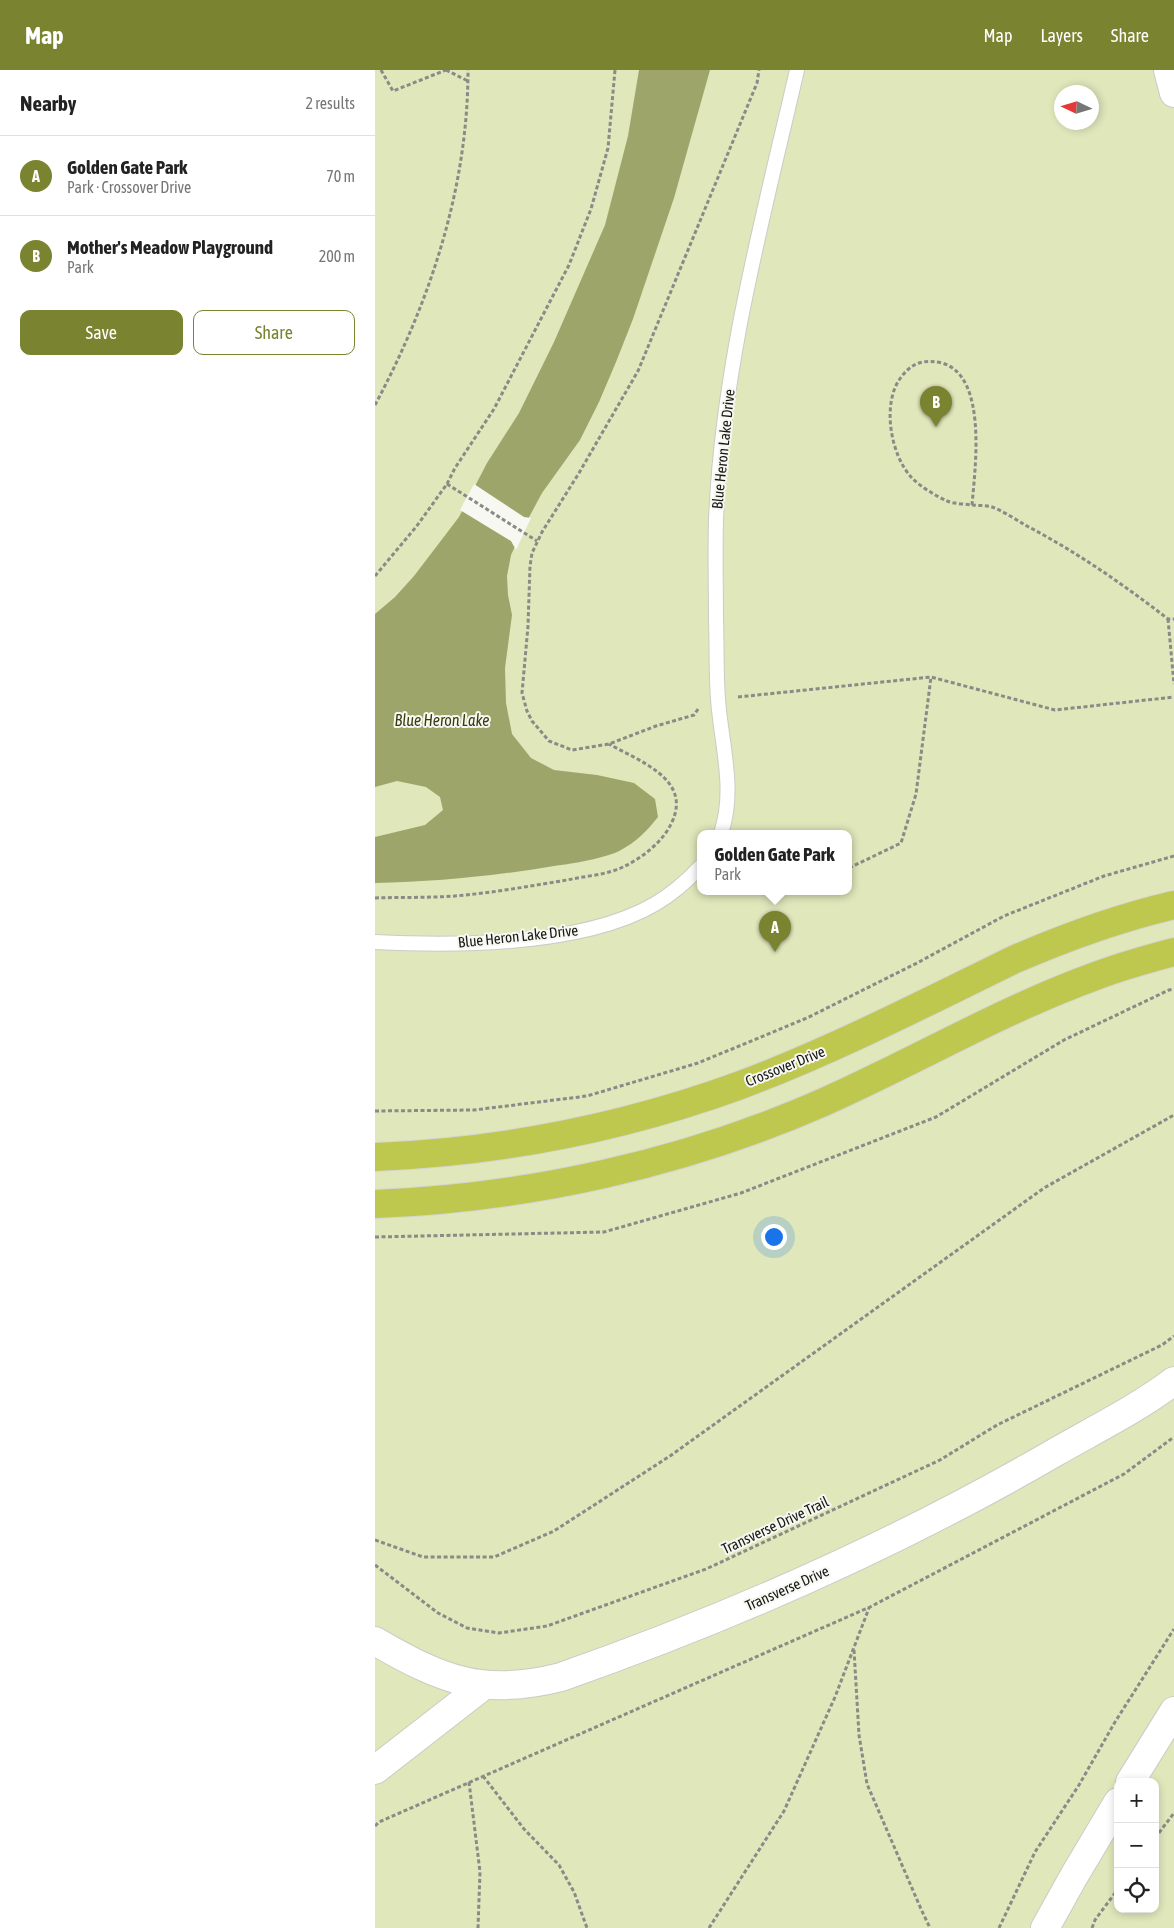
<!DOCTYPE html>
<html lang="en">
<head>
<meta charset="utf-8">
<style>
	:root { --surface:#fff; --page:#f2f2f2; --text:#222; --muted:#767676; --line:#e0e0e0; --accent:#7a832f }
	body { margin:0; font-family:"Asap Condensed",sans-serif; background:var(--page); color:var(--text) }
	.controls { position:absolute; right:15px; bottom:15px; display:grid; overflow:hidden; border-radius:10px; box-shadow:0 2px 8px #0003 }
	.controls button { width:45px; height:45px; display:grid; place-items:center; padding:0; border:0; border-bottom:1px solid var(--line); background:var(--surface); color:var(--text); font:25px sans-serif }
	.compass { position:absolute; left:679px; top:15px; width:45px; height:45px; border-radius:50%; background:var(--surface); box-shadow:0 2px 8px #0003; rotate:274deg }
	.you { position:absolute; left:398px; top:1166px; width:18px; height:18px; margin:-12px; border:4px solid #fff; border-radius:50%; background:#1a73e8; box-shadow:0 0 0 8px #1a73e833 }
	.badge { display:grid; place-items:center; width:32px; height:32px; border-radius:50%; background:var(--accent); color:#fff; font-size:16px; font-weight:700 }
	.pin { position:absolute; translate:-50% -41px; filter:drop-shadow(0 1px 2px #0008) }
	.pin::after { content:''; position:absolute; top:26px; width:18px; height:15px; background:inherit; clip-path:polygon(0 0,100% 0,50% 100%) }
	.popup { position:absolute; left:322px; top:760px; width:155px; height:65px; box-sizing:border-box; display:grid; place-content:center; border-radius:10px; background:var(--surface); filter:drop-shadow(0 1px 4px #0005); font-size:16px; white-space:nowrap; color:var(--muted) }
	.popup b { font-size:19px; color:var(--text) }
	.popup::after { content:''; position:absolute; left:50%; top:100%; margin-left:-10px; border:10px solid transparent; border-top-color:var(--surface) }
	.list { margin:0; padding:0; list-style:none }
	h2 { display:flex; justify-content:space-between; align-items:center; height:65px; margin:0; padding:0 20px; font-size:21px }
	h2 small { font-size:16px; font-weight:400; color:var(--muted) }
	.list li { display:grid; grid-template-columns:32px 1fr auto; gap:15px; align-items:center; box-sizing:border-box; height:80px; padding:0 20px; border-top:1px solid var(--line) }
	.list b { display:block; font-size:19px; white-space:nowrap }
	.list p { margin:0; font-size:16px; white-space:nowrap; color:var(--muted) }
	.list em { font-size:16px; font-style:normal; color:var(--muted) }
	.actions { display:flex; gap:10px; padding:15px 20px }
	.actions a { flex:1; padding:11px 0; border:1px solid var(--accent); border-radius:10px; text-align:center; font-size:18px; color:var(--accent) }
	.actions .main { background:var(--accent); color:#fff }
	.icon { flex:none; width:28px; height:28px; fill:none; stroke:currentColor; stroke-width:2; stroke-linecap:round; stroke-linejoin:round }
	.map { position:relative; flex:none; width:799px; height:1858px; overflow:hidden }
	header { display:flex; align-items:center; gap:30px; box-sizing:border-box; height:70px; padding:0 25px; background:var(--accent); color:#fff }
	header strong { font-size:24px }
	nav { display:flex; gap:28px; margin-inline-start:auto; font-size:18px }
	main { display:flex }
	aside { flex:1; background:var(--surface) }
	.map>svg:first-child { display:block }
	.green { fill:#e0e7bb; fill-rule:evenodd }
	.water { fill:#9da56b }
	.pier { fill:#f7f8f1 }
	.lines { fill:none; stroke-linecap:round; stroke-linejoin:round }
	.service-casing { stroke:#cbccc5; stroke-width:16 }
	.minor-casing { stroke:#cbccc5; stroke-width:30 }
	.tertiary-casing { stroke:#cbccc5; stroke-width:30 }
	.trunk-casing { stroke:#d5d5d5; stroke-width:30 }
	.path { stroke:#8a8a86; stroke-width:3; stroke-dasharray:4 2.5; stroke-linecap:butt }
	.service { stroke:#fff; stroke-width:14 }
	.minor { stroke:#fff; stroke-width:28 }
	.tertiary { stroke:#fff; stroke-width:28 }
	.trunk { stroke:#bec84e; stroke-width:28 }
	.labels { text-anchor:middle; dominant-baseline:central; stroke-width:4; stroke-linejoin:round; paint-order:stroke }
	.street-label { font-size:15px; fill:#171715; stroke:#f7f8f1 }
	.water-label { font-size:16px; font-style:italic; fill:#373b0d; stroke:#f7f8f1 }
</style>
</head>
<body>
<header>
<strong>Map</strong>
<nav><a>Map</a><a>Layers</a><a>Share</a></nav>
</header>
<main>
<aside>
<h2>Nearby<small>2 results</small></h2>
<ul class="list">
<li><span class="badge">A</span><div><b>Golden Gate Park</b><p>Park · Crossover Drive</p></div><em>70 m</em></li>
<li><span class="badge">B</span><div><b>Mother's Meadow Playground</b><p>Park</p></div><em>200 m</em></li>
</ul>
<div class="actions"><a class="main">Save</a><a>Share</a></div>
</aside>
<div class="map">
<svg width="799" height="1858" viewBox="0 0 799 1858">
	<rect width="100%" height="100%" fill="#f7f8f1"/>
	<!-- green -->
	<path class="green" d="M0,0h799v1858h-799zM686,22h30v30h-30zM326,763h148v58h-148zM743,1712h37v127h-37z"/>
	<!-- water -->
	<path class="water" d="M264,0h71l-36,128 -41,121 -17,43 -17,40 -19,38 -38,53 -15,28 -16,34 -4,21 1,19 4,20 -7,53 1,35 6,31 19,24 23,12 43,5 37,8 21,16 3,18c-11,14 -22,25 -37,33 -14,8 -50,14 -67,16 -60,10 -119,16 -179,17v-46l50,-12 18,-15 -3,-13 -14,-10 -29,-6 -22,6v-173l20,-17 19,-21 45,-59 28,-54 32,-50 35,-71 51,-117 23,-89z"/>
	<!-- pier -->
	<path class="pier" d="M99,414l50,33 7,1 -15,32 -5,-9 -51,-31z"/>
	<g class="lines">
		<defs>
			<path id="service" d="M346,763c15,-43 0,-90 -3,-134 -2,-26 -1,-52 -2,-78 0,-33 -1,-67 0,-101 6,-153 47,-302 81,-450
				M0,872c81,4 208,4 280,-38 17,-10 33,-24 46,-38"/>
			<path id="minor" d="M0,1571c67,39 108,56 186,36 171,-60 336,-133 493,-224 40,-23 83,-44 120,-72
				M0,1700l108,-84"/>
			<path id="tertiary" d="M793,0l6,23
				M755,1712l44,-71
				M670,1858l29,-52 44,-74"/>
			<path id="trunk" d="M0,1087c123,-5 247,-29 363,-71 94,-35 185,-82 275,-126 53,-23 105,-42 161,-55
				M0,1134c153,-6 308,-40 449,-102 90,-40 176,-91 269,-125 26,-10 54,-18 81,-25"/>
		</defs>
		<!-- service casing -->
		<use href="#service" class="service-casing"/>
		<!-- minor casing -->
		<use href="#minor" class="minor-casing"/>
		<!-- tertiary casing -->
		<use href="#tertiary" class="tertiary-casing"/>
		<!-- trunk casing -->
		<use href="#trunk" class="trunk-casing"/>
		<!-- path -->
		<path class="path" d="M6,0l12,21 53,-21
			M71,0l22,11
			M0,335c55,-103 93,-217 93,-335
			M72,414l90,57
			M597,435c3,-36 16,-129 -30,-142 -17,-4 -29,-1 -40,13 -21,25 -12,79 10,102 9,9 24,18 35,23 7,3 18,3 26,4 6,1 13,0 19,2 11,4 23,12 33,18 50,26 98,59 143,94h6
			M0,506l41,-49 31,-43 8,-16 39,-59 75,-144 22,-56 17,-61 7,-78
			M793,549l6,65
			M363,627l193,-20 124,33 119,-13
			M323,639l-4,6 -38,11 -47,18 -37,6 -23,-9 -17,-20 -5,-10 -5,-18 6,-67 2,-60 2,-13 10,-21 37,-59 59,-102 119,-288 2,-13
			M474,798l52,-25 15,-49 15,-117
			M0,828c26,-1 53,0 80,-2 37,-3 75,-10 112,-16 18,-4 39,-5 56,-13 19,-9 40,-25 49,-45 20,-43 -33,-61 -63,-78
			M0,1041l99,-1 113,-14 111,-33 109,-45 110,-55 87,-47 100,-40 70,-20
			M0,1167l229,-5 137,-39 195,-76 128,-77 105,-50 5,-1
			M0,1470l48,17h71l60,-26 116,-75 374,-268 130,-73
			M0,1495l63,48 29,15 32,5 48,-7 159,-57 234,-109 57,-35 165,-80 12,-9
			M479,1580l5,85 8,49 54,125 9,19
			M108,1706l41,53 35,36 15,27 13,36
			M94,1712l11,90 -2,56
			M0,1756l4,-4 491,-215 254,-133 50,-37
			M780,1768l19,-25
			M334,1858l75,-117 51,-114 34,-89
			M624,1858l36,-76 44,-67 36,-63 59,-93
			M717,1858l3,-8 23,-31"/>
		<!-- service -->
		<use href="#service" class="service"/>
		<!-- minor -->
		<use href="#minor" class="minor"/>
		<!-- tertiary -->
		<use href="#tertiary" class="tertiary"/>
		<!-- trunk -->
		<use href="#trunk" class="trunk"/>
	</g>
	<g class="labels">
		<!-- street labels -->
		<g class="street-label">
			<text transform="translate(348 379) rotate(-84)">Blue Heron Lake Drive</text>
			<text transform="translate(143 866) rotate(-6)">Blue Heron Lake Drive</text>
			<text transform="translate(410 996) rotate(-22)">Crossover Drive</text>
			<text transform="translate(400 1455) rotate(-25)">Transverse Drive Trail</text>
			<text transform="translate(412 1518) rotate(-24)">Transverse Drive</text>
		</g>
		<!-- water labels -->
		<g class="water-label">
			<text x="67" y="650">Blue Heron Lake</text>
		</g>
	</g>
</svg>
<div class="controls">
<button>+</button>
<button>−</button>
<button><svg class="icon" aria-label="locate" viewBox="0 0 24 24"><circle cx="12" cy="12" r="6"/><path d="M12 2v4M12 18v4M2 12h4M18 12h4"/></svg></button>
</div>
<svg class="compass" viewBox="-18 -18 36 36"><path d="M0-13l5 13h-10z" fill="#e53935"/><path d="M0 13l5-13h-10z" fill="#767676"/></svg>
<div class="you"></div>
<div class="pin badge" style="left:400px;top:882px">A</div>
<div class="popup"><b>Golden Gate Park</b>Park</div>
<div class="pin badge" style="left:561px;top:357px">B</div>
</div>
</main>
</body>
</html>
